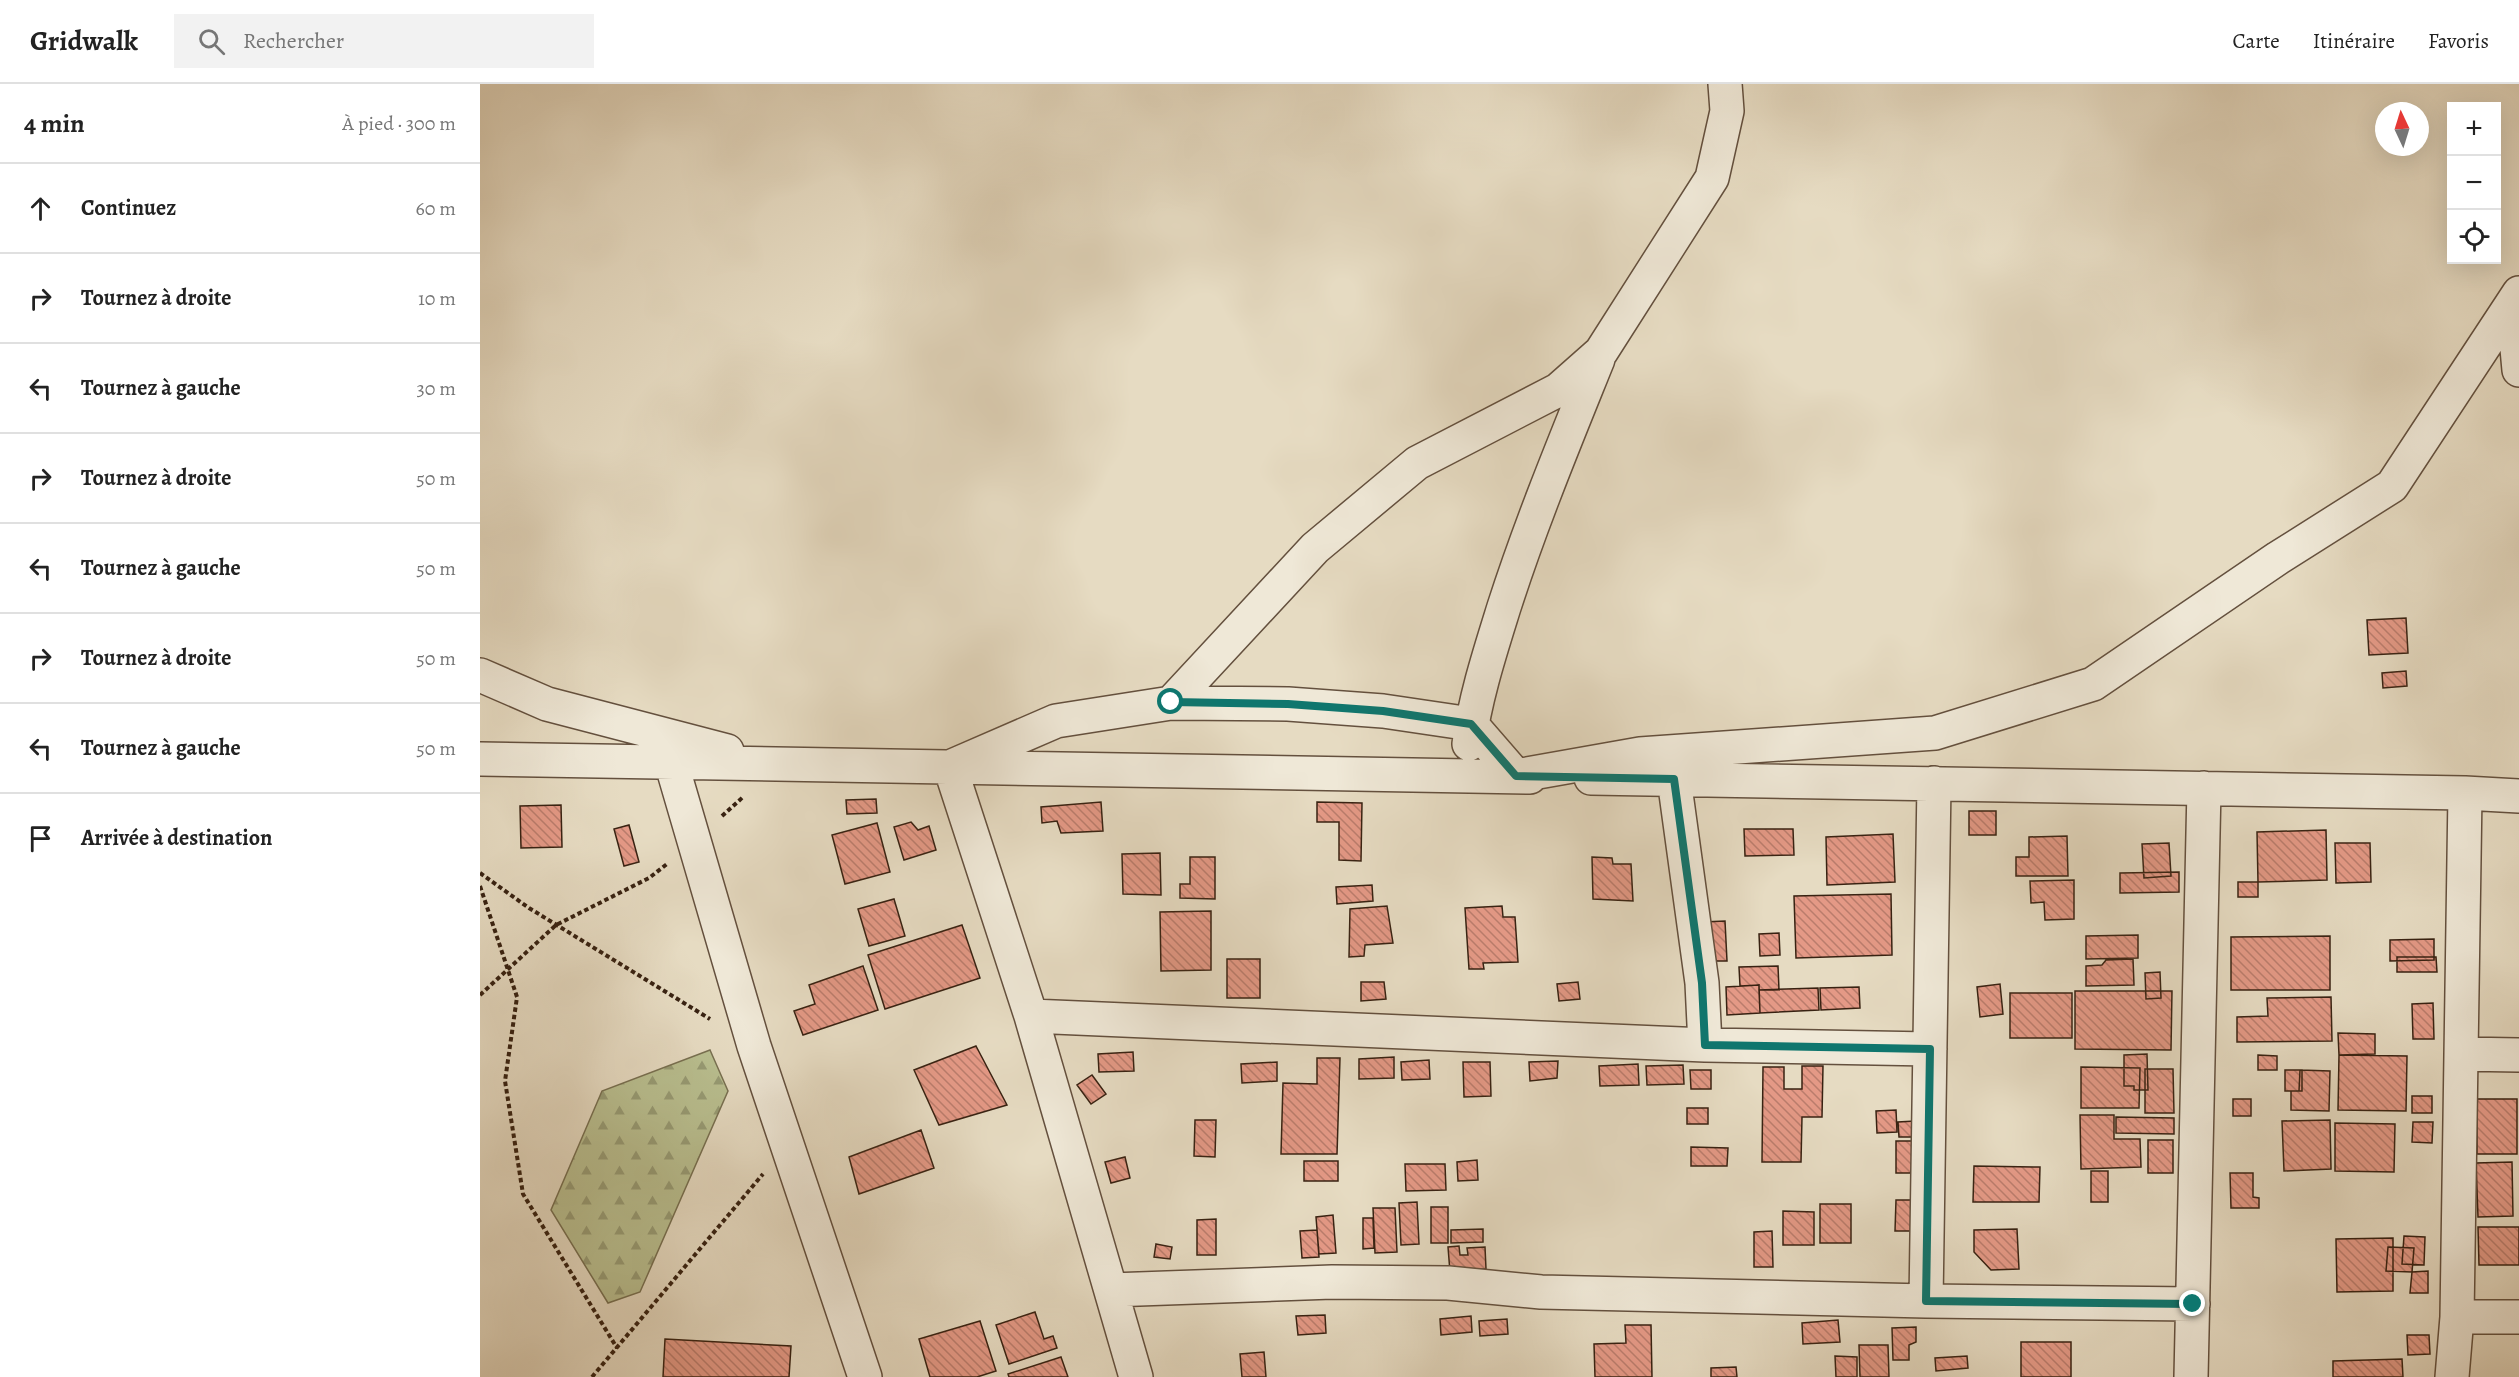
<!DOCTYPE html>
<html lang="fr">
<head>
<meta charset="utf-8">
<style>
	:root { --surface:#fff; --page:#f2f2f2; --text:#222; --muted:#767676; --line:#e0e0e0 }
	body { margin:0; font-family:Alegreya,serif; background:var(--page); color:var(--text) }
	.controls { position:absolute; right:18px; top:18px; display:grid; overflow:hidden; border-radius:0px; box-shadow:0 6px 24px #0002 }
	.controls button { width:54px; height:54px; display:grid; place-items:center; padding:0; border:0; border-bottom:2px solid var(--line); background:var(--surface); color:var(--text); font:30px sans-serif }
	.compass { position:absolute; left:1895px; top:18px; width:54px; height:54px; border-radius:50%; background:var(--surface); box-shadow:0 6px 24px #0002; rotate:356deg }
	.stop { position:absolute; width:18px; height:18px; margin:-14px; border:4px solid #0f766e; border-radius:50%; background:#fff }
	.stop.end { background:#0f766e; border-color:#fff; box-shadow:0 2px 6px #0008 }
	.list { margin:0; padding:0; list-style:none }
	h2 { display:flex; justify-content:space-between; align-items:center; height:78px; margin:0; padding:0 24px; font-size:26px }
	h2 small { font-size:20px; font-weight:400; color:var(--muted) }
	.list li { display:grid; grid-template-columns:39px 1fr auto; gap:18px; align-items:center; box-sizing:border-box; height:90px; padding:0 24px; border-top:2px solid var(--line) }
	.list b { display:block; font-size:22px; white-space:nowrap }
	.list em { font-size:20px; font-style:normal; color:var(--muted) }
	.icon { flex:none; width:33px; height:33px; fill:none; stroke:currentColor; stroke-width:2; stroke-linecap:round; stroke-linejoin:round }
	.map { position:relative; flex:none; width:2039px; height:1293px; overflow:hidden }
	header { display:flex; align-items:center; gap:36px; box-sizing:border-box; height:84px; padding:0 30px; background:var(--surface); border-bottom:2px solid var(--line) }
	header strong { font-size:28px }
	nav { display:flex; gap:33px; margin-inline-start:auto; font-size:21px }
	.search { width:420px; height:54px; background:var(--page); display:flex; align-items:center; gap:15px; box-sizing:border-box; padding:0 21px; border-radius:0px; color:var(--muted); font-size:22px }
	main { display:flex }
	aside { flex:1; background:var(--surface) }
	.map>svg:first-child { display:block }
	.forest { fill:url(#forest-firs); stroke:#787051; stroke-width:1.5 }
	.building { fill:url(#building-back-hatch); stroke:#382212; stroke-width:1.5 }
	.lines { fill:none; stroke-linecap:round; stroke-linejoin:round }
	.minor-casing { stroke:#64503e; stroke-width:36 }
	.path { stroke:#382212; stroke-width:4; stroke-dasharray:4.5 3; stroke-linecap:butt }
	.minor { stroke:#efe8d7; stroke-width:33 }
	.route { stroke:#0f766e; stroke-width:8 }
</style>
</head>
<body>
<header>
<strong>Gridwalk</strong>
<div class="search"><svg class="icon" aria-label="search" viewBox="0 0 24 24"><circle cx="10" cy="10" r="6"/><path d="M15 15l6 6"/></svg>Rechercher</div>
<nav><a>Carte</a><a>Itinéraire</a><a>Favoris</a></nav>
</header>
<main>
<aside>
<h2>4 min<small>À pied · 300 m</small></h2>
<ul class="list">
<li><svg class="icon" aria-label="ahead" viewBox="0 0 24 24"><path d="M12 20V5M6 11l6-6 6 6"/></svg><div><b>Continuez</b></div><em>60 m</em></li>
<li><svg class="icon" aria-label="right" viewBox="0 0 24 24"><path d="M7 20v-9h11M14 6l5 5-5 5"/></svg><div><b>Tournez à droite</b></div><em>10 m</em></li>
<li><svg class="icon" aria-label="left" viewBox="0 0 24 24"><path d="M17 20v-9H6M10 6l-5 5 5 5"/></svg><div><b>Tournez à gauche</b></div><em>30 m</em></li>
<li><svg class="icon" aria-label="right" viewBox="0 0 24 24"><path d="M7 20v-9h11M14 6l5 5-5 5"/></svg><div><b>Tournez à droite</b></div><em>50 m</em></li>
<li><svg class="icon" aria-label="left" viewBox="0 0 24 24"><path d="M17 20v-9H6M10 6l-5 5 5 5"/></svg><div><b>Tournez à gauche</b></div><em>50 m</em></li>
<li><svg class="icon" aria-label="right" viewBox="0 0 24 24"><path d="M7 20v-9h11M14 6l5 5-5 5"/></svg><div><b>Tournez à droite</b></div><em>50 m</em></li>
<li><svg class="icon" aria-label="left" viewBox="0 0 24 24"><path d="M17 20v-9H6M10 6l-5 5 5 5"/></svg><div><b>Tournez à gauche</b></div><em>50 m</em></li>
<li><svg class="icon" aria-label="arrive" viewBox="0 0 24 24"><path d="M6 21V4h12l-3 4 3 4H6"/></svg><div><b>Arrivée à destination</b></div></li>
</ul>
</aside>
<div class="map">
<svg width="2039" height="1293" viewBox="0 0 2039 1293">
	<defs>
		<pattern id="forest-firs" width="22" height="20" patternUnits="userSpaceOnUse" patternTransform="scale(1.5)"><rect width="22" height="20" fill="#b9bf90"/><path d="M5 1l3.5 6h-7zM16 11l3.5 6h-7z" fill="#979b74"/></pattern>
		<pattern id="building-back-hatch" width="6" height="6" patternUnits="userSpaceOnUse" patternTransform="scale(1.5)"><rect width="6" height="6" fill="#e49986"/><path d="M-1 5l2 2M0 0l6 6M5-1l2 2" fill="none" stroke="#ba7c6c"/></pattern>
	</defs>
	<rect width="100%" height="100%" fill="#e6dbc2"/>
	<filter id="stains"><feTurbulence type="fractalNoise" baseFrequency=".00333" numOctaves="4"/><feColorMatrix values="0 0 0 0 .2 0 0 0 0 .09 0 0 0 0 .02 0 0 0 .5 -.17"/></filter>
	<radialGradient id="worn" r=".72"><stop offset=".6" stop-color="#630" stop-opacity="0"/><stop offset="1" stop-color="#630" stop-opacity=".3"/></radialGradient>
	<!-- forest -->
	<path class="forest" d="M230,966l18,41 -88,201 -32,11 -57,-93 51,-119z"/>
	<!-- building -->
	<path class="building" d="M1926,534l2,35 -39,2 -2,-35z
		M1926,587l1,15 -24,2 -1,-15z
		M396,715l1,14 -30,1 -1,-14z
		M621,718l2,29 -42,2 -4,-12 -15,2 -1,-16z
		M837,718l45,1 -1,58 -22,-1v-38h-22z
		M81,721l1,42 -41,1 -1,-42z
		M1489,727h27v24h-27z
		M431,738l7,8 11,-4 7,24 -32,10 -10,-33z
		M397,739l13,49 -45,12 -13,-49z
		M149,741l10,37 -15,4 -10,-37z
		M1264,745h49l1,26 -49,1z
		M1846,746l1,50 -69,2 -1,-50z
		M1413,750l2,48 -68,3 -1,-48z
		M1587,752l1,40h-52v-19h13v-20z
		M1689,759l2,33 -27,2 -2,-34z
		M1855,759h35l1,39 -35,1z
		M680,769l1,42 -38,-1 -1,-40z
		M710,773h25v42l-35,-1v-14h10z
		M1112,773l20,1 1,6h18l2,37 -40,-2z
		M1699,788v20l-59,1v-20z
		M1594,796v39l-29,1 -1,-18 -13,1 -1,-22z
		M1758,798h20v15h-20z
		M892,801l1,16 -36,3 -1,-17z
		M1411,810l1,61 -96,3 -2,-62z
		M414,815l11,37 -36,10 -11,-37z
		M907,822l6,37 -28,2 -1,11 -15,1 1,-48z
		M1022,822l1,11h12l3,45 -35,1 1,6h-15l-4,-61z
		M731,827v59l-50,1 -1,-59z
		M1245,837l2,40h-24v-39z
		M482,841l18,53 -95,31 -17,-54z
		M1299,849l1,22 -20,1 -1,-22z
		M1658,851v23l-52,1v-23z
		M1850,852v54h-99v-53z
		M1954,855v21l-44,1v-21z
		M1917,873h39l1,15h-40z
		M747,875h33v39h-33z
		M1653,875l1,26 -48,1v-20l16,-1 4,-5z
		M383,882l15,44 -75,25 -9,-24 21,-7 -6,-19z
		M1298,882l1,24h-20v-5l-19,1 -1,-19z
		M1680,888l1,26 -15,1 -1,-26z
		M881,898h23l2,17 -25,2z
		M1098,898l2,17 -21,2 -2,-17z
		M1520,900l3,30 -23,3 -3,-30z
		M1279,901l1,28 -33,2 -1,-28z
		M1379,903l1,21 -39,2 -1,-22z
		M1338,904l1,22 -59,3 -1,-23z
		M1595,907h97l-1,59 -96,-1z
		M1530,909h62v45h-62z
		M1851,913l1,44 -95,1v-25l31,-1 -1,-18z
		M1953,919l1,36h-21l-1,-35z
		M1858,949l37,1v20l-36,1z
		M496,962l31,59 -68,20 -25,-55z
		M653,968l1,19 -35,1 -1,-18z
		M1667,970l1,36h-14v-4h-10v-31z
		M1778,971l19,1v14h-19z
		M1859,971l68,1 -1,55 -68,-1z
		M914,973v21l-35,1v-20z
		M837,974h23l-3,96h-56l2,-71 34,1z
		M949,976l1,19 -28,1 -1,-18z
		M1078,977l-1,17 -27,3 -1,-19z
		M797,978v19l-35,2 -1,-19z
		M983,978h27l1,34 -27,1z
		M1158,980l1,21 -39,1 -1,-20z
		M1203,981l1,19 -37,1 -1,-19z
		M1322,982h21l-1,51h-20l-1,45h-39l1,-95h21v22h18z
		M1601,983l59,1 -1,40h-58z
		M1665,985h28l1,44h-29z
		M1210,986h21v19h-20z
		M1805,986h17v21h-17z
		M1820,986l30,1 -1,40 -38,-1v-19h8z
		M612,991l14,19 -15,10 -14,-19z
		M1932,1012h20v17h-20z
		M1753,1015h18v17h-18z
		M1997,1015h40v55h-40z
		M1207,1024h21v16h-21z
		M1416,1026l1,22 -20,1 -1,-22z
		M1600,1031h34v24h26l1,28 -60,2z
		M1636,1033l58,1v16l-58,-1z
		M715,1036h21l-1,37 -21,-1z
		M1850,1036l1,49 -47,2 -2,-50z
		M1435,1037l1,16h-17l-1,-15z
		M1933,1038h20l-1,21 -20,-1z
		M1855,1039l60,1 -1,48 -59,-1z
		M441,1046l13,38 -75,26 -10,-37z
		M1668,1056h25v33h-25z
		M1416,1057h21v32h-21z
		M1211,1063l37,1 -1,18h-36z
		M645,1073l5,21 -19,5 -6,-21z
		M997,1076l1,20 -20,1 -1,-19z
		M824,1077h34v20h-34z
		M2032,1078l1,54 -35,1 -2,-54z
		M925,1080h40l1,26 -40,1z
		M1494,1082l66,1 -1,35h-66z
		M1611,1087h17v31h-17z
		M1750,1089h23v24l6,1v10h-28z
		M1416,1116h15v31h-16z
		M937,1118l2,42 -18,1 -2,-42z
		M1340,1120h31v39h-31z
		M951,1123h17v36h-17z
		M893,1124h22l2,44 -22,1z
		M1303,1127l31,1v33h-31z
		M853,1131l3,38 -17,1 -3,-37z
		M883,1134h10l1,30 -11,1z
		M736,1135v36h-19v-35z
		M1998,1143h41v38h-40z
		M1003,1145v13l-32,1v-13z
		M1537,1145l2,40 -28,1 -17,-18v-22z
		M837,1146l2,27 -17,1 -2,-27z
		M1292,1147l1,36h-19v-35z
		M1924,1152l21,1 -1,28 -22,-1z
		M1913,1154v53l-56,1 -1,-53z
		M676,1160l16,3 -2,12 -16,-2z
		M979,1162l1,9h8l-1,-7 18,-1 1,22 -36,3 -2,-25z
		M1908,1163l26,1 -2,24 -26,-1z
		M1948,1187v22h-18l2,-21z
		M555,1228l9,27 9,-3 4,12 -48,16 -13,-39z
		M845,1231l1,18 -28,2 -2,-19z
		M991,1232l1,16 -31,3 -1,-16z
		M1027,1235l1,15 -28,2 -1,-15z
		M1358,1236l2,22 -37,2 -1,-21z
		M500,1237l16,50 -19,6h-47l-11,-38z
		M1145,1241h26l1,52h-57l-1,-33 32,-1z
		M1436,1243v15l-7,3v15h-16l-1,-32z
		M1927,1251h22l1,19 -22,1z
		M185,1255l126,7 -2,31h-126z
		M1541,1258h50v35h-50z
		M1379,1261h29l1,32h-29z
		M784,1268l2,25h-24l-2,-23z
		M1355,1272l22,1v20h-21z
		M1487,1272l1,12 -32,3 -1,-13z
		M581,1273l7,20h-59l-1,-3z
		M1922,1275l1,18h-70v-16z
		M1256,1283l1,10h-26v-9z"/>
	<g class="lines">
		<defs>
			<path id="minor" d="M2033,221l6,65
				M0,591l67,29 180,47
				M691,619l144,-155 102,-85 141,-73 43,-38 111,-174 15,-67 -2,-27
				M989,660c6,-46 21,-92 35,-137 27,-84 61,-166 94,-248
				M0,675l1050,18
				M191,678l83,284 111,331
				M1111,694l874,15 54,3
				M1194,695l28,204 3,62
				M551,932l674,29 225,4
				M1981,970l58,1
				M631,1206l221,-8 116,1 93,9 385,9 267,3
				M1446,1217l8,-518
				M1977,1233h62
				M656,1293l-105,-361 -81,-249 106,-46 115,-18 117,1 95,7 88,13 45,52 124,-22 295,-21 158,-49 185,-126 114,-72 127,-193
				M1711,1293l13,-589
				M1972,1293l5,-60 8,-524"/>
		</defs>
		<!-- minor casing -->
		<use href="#minor" class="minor-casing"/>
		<!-- path -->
		<path class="path" d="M242,732l21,-19
			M0,789l49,35 181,111
			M0,802l37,111 -12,84 18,113 94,154
			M0,911l76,-70 93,-47 18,-14
			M112,1293l171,-203"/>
		<!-- minor -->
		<use href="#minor" class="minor"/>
	</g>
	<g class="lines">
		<!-- route -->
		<path class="route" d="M691,618l117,2 95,7 88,13 45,52 158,3 28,204 3,62 225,4 -4,252 267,3"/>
	</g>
	<rect width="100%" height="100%" filter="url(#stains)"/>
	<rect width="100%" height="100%" fill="url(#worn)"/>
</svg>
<div class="controls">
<button>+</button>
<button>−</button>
<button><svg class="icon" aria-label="locate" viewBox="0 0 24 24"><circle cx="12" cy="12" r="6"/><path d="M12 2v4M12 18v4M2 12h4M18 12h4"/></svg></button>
</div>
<svg class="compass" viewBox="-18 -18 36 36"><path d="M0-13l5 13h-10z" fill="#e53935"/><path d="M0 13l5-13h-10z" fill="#767676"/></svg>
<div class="stop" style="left:691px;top:618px"></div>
<div class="stop end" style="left:1713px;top:1220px"></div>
</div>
</main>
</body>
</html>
